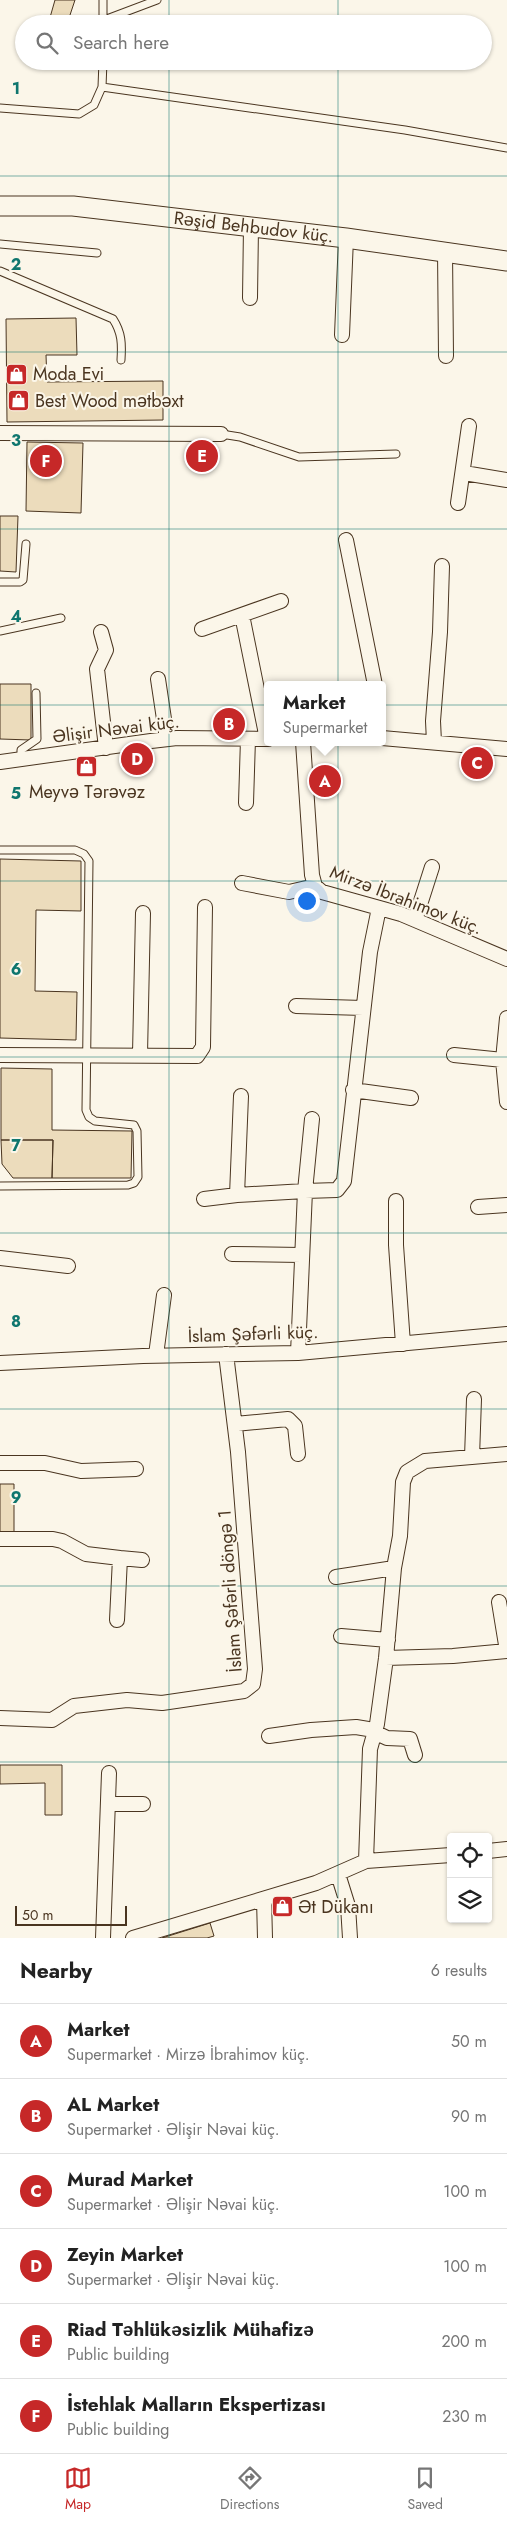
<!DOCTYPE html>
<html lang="en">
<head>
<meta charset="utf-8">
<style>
	:root { --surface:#fff; --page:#f6f6f6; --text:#222; --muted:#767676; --line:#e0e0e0; --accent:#c62828 }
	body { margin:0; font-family:Jost,sans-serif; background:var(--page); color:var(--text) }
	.controls { position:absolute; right:15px; bottom:15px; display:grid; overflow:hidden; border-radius:5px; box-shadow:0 1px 4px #0004 }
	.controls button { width:45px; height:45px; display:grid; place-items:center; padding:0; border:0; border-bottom:1px solid var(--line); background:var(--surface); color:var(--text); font:25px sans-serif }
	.scale { position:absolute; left:15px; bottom:12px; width:112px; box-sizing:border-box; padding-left:5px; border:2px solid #4a3520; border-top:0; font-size:14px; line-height:18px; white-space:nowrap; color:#4a3520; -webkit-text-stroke:4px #fbf6e9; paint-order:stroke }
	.you { position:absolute; left:306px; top:900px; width:18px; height:18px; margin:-12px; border:4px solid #fff; border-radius:50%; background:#1a73e8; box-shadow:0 0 0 8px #1a73e833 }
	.badge { display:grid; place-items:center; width:32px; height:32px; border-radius:50%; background:var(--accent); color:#fff; font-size:16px; font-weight:700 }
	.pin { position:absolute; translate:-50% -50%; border:2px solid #fff; box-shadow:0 1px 5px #0006 }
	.popup { position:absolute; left:264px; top:681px; width:122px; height:65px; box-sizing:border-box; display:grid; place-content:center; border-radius:5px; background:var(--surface); filter:drop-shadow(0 1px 4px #0005); font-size:16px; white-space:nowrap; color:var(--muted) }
	.popup b { font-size:19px; color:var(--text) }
	.popup::after { content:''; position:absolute; left:50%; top:100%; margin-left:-10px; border:10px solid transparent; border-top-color:var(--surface) }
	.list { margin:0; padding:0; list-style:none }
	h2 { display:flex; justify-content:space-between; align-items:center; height:65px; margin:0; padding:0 20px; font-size:21px }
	h2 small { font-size:16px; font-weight:400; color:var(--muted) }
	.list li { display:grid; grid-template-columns:32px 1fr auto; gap:15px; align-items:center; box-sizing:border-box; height:75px; padding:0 20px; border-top:1px solid var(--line) }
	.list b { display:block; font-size:19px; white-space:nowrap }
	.list p { margin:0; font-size:16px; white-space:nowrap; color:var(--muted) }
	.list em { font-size:16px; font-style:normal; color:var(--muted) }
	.icon { flex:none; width:28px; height:28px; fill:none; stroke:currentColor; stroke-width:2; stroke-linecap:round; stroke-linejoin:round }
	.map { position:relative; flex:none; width:507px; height:1938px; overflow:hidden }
	.search { position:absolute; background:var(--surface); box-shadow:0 1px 4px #0004; left:15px; right:15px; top:15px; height:55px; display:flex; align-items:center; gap:12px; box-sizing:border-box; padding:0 18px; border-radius:28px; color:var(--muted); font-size:19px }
	.sheet { height:515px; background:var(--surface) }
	nav { display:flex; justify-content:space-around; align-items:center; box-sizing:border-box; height:70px; border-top:1px solid var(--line); background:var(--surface); font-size:14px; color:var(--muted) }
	nav a { display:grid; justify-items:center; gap:2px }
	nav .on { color:var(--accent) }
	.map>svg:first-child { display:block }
	.building { fill:#ecdcbc; stroke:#4a3520 }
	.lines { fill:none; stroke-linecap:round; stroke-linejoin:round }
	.lane-casing { stroke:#4a3520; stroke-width:9 }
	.street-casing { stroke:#4a3520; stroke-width:16 }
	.secondary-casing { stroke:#4a3520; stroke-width:21 }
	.lane { stroke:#fbf6e9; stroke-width:7 }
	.street { stroke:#fbf6e9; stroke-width:14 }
	.secondary { stroke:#fbf6e9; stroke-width:19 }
	.grid { fill:none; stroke:#0f766e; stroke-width:1; stroke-opacity:0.55 }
	.labels { text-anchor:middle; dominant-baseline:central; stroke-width:4; stroke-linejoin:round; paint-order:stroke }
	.street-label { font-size:18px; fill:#4a3520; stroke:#fbf6e9 }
	.poi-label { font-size:18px; fill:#4a3520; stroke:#fbf6e9; text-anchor:start }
	.grid-label { font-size:16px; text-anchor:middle; font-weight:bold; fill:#0f766e; stroke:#fbf6e9; stroke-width:4; stroke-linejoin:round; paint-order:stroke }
</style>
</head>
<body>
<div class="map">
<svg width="507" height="1938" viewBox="0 0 507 1938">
	<rect width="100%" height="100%" fill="#fbf6e9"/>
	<!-- building -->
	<path class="building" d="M55,0h20l-8,24 -18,-3z
		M76,318l1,37h-31l1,27 116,-1v39l-156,2 -1,-103z
		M27,442l56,1 -2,70 -55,-2z
		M0,516h18l-2,56 -16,-1z
		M0,684h31v56l-31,-1z
		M0,859l81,2v50l-45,-1 -1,81 42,1 -1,48 -76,-2z
		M1,1068l51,1v61l80,1 -1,47h-79l1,-38h-52z
		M1,1140h52l-1,38h-39l-11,-14z
		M0,1484h14v50h-14z
		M0,1765h62v50h-17v-32l-45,1z
		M210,1923l4,13 -7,2h-45z"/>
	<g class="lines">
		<defs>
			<path id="lane" d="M103,0v22
				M104,20l53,-20
				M102,87l303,43 102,18
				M0,108l79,6 15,-9 8,-18 1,-26
				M0,244l97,9
				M0,271l113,48c9,14 9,25 8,41
				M221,434l19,3 59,20 97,-3
				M0,582h20l3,-2 3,-36
				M0,631l61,-13
				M21,760v-10l16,-11 -1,-46
				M0,850h75l9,4 5,7 -3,249 3,7 6,4 39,4 3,6 1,46 -4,6 -6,2 -128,1"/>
			<path id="street" d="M445,251l1,105
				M250,298l1,-71
				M342,335l4,-97
				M0,433l221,1
				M464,473l43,7
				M458,503l11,-77
				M346,540l29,145
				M242,615l25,124
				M202,629l79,-28
				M101,632l5,18 -9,19 9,79
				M158,679l9,60
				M382,738l125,11
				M303,742l9,133 3,11 7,6 79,22 106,45
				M434,742l-1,-21 7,-89 2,-66
				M0,762l151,-21 26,-3 91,1
				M246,803l2,-64
				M242,883l47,9 26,-6
				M415,920l17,-53
				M296,1006l67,2
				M507,1018l-4,42 4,42
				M140,1054l3,-141
				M0,1055l197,1 6,-9 2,-140
				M454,1055l49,5
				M353,1090l58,8
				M241,1096l-4,99 68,-4 7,-72
				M204,1199l33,-4
				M396,1201v44l7,99
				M478,1207l29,-2
				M232,1254l69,1
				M0,1258l68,8
				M298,1353l7,-162 32,-1 7,-9 26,-229 9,-44
				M156,1355l8,-60
				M0,1363l143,-7 155,-3 209,-19
				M235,1424l53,-5 7,7 3,28
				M472,1457l2,-58
				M0,1463h45l36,8 55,-2
				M0,1539h53l9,2 24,13 34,4 -3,62
				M120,1558l22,2
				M336,1577l58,-9
				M499,1602l8,49
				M341,1636l47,4
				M386,1658l67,-2 54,-5
				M0,1718l52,2 22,-14 53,-6 35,3 82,-12 9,-7 2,-15 -17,-217 -12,-98
				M269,1736l42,-6 45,-3 12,2 19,9 23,1 5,16
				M108,1804h35
				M488,1851l19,-2
				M366,1861l4,-112 7,-25 9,-66 8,-90 6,-32 3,-54 4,-10 18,-11 82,-7
				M338,1874l10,32 2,32
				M264,1899l1,39
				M103,1938l6,-165
				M133,1938l183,-55 50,-22 85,-6"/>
			<g id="secondary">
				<path id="s1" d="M0,206h73l273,32 161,23"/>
			</g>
		</defs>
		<!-- lane casing -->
		<use href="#lane" class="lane-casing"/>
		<!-- street casing -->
		<use href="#street" class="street-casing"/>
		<!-- secondary casing -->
		<use href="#secondary" class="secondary-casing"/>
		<!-- lane -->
		<use href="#lane" class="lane"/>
		<!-- street -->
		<use href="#street" class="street"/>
		<!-- secondary -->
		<use href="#secondary" class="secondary"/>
	</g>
	<!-- grid -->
	<path class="grid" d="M169,0v24M338,0v24M169,61v1877M338,61v1877M0,176h507M0,352h507M0,529h507M0,705h507M0,881h507M0,1057h507M0,1233h507M0,1409h507M0,1586h507M0,1762h507"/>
	<!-- icons -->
	<defs>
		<symbol id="shop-square" viewBox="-11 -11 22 22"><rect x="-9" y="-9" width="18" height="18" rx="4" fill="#c62828" stroke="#fbf6e9"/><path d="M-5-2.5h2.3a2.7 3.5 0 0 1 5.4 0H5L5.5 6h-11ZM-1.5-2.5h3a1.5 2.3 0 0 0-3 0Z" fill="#fff"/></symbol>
	</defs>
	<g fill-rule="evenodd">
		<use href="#shop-square" x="4" y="362" width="25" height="25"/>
		<use href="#shop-square" x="6" y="388" width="25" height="25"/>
		<use href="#shop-square" x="74" y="754" width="25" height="25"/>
		<use href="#shop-square" x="270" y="1894" width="25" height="25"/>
	</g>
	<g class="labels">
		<!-- street labels -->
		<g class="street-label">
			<text stroke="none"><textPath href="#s1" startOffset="255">Rəşid Behbudov küç.</textPath></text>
			<text transform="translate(116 729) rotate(-7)">Əlişir Nəvai küç.</text>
			<text transform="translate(406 900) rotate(21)">Mirzə İbrahimov küç.</text>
			<text transform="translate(253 1334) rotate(-2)">İslam Şəfərli küç.</text>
			<text transform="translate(230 1591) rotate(-94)">İslam Şəfərli döngə 1</text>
		</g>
		<!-- poi labels -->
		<g class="poi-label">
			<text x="33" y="374">Moda Evi</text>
			<text x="35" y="401">Best Wood mətbəxt</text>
			<text x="87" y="792" text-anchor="middle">Meyvə Tərəvəz</text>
			<text x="298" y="1907">Ət Dükanı</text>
		</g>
	</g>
	<g class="grid-label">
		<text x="16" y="94">1</text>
		<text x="16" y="270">2</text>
		<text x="16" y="446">3</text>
		<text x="16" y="622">4</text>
		<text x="16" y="799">5</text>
		<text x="16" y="975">6</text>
		<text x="16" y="1151">7</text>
		<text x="16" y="1327">8</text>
		<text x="16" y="1503">9</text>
	</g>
</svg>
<div class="controls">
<button><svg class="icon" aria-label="locate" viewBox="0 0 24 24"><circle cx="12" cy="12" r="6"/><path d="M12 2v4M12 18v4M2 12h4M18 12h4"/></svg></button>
<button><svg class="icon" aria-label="layers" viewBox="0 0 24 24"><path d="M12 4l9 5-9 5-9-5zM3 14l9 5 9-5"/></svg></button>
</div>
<div class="scale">50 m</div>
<div class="you"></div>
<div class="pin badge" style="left:325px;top:781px">A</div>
<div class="popup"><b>Market</b>Supermarket</div>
<div class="pin badge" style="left:229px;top:724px">B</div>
<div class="pin badge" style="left:477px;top:763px">C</div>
<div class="pin badge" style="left:137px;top:759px">D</div>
<div class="pin badge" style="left:202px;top:456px">E</div>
<div class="pin badge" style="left:46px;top:461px">F</div>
<div class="search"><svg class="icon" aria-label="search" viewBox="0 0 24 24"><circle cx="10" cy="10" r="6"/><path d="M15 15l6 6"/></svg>Search here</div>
</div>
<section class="sheet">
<h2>Nearby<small>6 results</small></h2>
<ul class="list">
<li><span class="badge">A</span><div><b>Market</b><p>Supermarket · Mirzə İbrahimov küç.</p></div><em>50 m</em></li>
<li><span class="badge">B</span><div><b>AL Market</b><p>Supermarket · Əlişir Nəvai küç.</p></div><em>90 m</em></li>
<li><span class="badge">C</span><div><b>Murad Market</b><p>Supermarket · Əlişir Nəvai küç.</p></div><em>100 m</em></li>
<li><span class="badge">D</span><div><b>Zeyin Market</b><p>Supermarket · Əlişir Nəvai küç.</p></div><em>100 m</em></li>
<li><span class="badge">E</span><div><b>Riad Təhlükəsizlik Mühafizə</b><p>Public building</p></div><em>200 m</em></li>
<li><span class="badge">F</span><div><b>İstehlak Malların Ekspertizası</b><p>Public building</p></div><em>230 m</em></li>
</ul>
</section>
<nav>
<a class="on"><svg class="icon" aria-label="map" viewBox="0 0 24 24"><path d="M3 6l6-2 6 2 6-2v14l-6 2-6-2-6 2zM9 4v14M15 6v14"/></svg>Map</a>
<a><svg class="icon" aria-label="directions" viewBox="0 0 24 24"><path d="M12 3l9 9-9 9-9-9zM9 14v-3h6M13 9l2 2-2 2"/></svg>Directions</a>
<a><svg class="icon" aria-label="saved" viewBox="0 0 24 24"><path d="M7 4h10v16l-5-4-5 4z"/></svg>Saved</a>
</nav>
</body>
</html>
